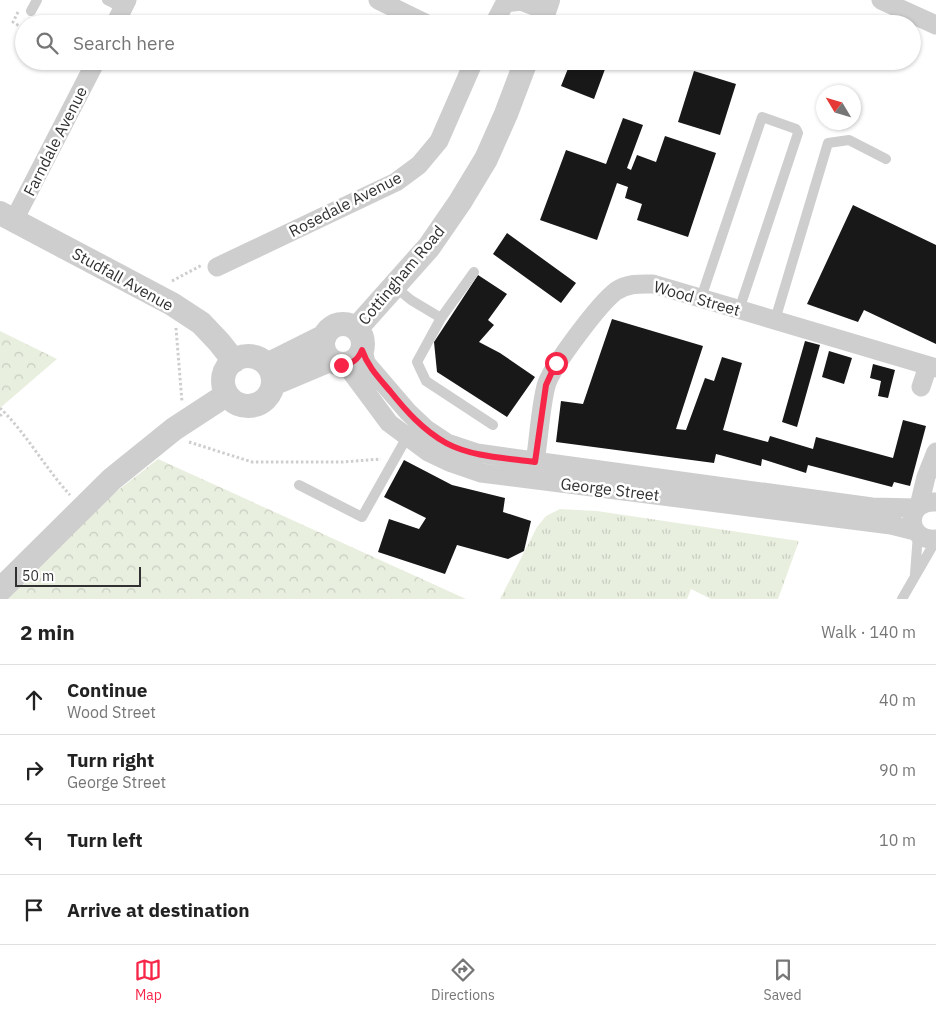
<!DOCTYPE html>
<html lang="en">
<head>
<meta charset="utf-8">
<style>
	:root { --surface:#fff; --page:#f6f6f6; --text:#222; --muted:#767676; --line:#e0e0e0; --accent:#f72548 }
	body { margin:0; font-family:"IBM Plex Sans",sans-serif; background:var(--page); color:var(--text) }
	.compass { position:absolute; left:816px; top:85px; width:45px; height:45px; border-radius:50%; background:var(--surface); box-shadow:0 1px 4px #0004; rotate:308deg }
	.scale { position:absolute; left:15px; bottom:12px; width:126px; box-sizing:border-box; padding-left:5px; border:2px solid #313131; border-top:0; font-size:14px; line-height:18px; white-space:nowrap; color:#313131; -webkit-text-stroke:4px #fff; paint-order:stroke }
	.stop { position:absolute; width:15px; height:15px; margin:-11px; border:4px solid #f72548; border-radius:50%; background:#fff }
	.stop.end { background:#f72548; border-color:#fff; box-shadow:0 1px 5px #0008 }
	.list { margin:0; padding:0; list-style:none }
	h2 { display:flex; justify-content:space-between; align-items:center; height:65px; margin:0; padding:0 20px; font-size:21px }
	h2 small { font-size:16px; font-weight:400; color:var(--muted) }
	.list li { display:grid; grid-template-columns:32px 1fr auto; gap:15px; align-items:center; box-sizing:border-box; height:70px; padding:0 20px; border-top:1px solid var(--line) }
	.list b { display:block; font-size:19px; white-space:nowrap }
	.list p { margin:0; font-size:16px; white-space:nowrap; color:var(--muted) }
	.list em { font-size:16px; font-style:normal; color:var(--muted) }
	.icon { flex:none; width:28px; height:28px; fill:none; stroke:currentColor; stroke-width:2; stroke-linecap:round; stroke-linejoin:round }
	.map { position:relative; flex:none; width:936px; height:599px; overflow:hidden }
	.search { position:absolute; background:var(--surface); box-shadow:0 1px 4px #0004; left:15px; right:15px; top:15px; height:55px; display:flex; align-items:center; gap:12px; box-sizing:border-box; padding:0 18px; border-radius:28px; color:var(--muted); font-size:19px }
	.sheet { height:345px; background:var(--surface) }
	nav { display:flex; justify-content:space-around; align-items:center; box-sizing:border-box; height:70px; border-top:1px solid var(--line); background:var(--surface); font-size:14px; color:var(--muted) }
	nav a { display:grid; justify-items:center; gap:2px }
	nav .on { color:var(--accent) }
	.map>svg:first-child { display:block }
	.grass { fill:url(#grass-tufts) }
	.forest { fill:url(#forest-crowns) }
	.building { fill:#181818 }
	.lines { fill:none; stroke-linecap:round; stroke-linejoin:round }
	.path { stroke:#cecece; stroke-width:3; stroke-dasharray:2.5 2.5; stroke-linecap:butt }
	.service { stroke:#cecece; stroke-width:10 }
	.minor { stroke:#cecece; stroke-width:19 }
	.tertiary { stroke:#cecece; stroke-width:24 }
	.route { stroke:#f72548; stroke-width:6 }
	.labels { text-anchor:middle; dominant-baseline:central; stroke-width:5; stroke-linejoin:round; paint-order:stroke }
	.street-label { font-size:16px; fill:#313131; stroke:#fff }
</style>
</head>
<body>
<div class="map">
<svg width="936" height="599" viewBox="0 0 936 599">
	<defs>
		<pattern id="grass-tufts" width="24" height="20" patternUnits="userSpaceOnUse" patternTransform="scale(1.25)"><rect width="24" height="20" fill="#e9efdf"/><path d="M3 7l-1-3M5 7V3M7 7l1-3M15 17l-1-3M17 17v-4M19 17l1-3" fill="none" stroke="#c8cdc0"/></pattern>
		<pattern id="forest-crowns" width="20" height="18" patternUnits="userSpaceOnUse" patternTransform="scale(1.25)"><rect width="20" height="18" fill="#e9efdf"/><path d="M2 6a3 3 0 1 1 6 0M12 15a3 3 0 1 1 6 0" fill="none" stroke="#c8cdc0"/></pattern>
	</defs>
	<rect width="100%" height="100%" fill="#fff"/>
	<!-- grass -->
	<path class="grass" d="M560,509l37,2 202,30 -21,58h-67l-20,-10 -4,10h-187l37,-72 9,-11z"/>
	<!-- forest -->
	<path class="forest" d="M0,331l57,28 -57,49z
		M158,459l308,140h-460l97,-97z"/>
	<!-- building -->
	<path class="building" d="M571,61l9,2 1,-2h27l-14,38 -33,-13z
		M694,71l42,13 -16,51 -42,-13z
		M623,118l20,7 -16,43 4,2 6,-15 19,7 9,-26 51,17 -28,84 -51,-17 5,-16 -17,-6 3,-11 -11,-4 -20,57 -57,-20 26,-70 40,14z
		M853,205l83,40v99l-72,-34 -6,12 -51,-18z
		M507,233l69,50 -15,20 -68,-49z
		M478,275l29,19 -19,26 6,5 -15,17 21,11 35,24 -28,40 -70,-45 -3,-30z
		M612,319l91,27 -27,83 10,1 19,-52 9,3 8,-24 20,6 -19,67 45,12 2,-6 43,13 3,-12 77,21 10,-38 23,6 -16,60 -16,-4 -2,5 -84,-22 -2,8 -44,-14 -1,7 -45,-12 -2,9 -158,-21 5,-41 22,3z
		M805,341l15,4 -23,82 -15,-5z
		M829,351l23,7 -8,26 -22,-7z
		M873,364l22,6 -7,28 -10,-2 3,-15 -11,-3z
		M404,460l48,25 53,13 -2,14 28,9 -7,30 -16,8 -51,-14 -12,29 -67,-22 11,-33 30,10 7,-11 -42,-21z"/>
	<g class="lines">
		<!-- path -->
		<path class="path" d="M18,12l-5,10 11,7
			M172,281l30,-16
			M176,328l6,74
			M0,408c27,26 45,60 70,87
			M0,416l4,-4
			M189,442l63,20h91l38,-3"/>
		<!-- service -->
		<path class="service" d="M107,0l16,8
			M31,11l6,-11
			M474,272l-33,46 -24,44 9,19 67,44
			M394,286l17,14 30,18
			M701,298l61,-181 34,12 2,4 -59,177
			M775,320l53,-177 21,-3 37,19
			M299,485l63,32 45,-80
			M915,574l3,-40
			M902,599l34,-59"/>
		<!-- minor -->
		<path class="minor" d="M378,0l49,24
			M881,0l55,25
			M115,24l12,-24
			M494,24l11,-21 16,-2 24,9
			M14,220l82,-159
			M217,267l179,-85 23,-17 20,-24 35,-80
			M363,350l3,13 42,49 18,17 21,14 30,10 395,54 45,1
			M346,365l43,58 39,29 21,10 32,11 410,52 24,6
			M921,387l7,-21
			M535,462c4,-24 5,-52 11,-76 5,-19 54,-83 70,-95 12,-8 24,-7 37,-7l283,84
			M936,502c-32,-2 -31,40 0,37
			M919,506l7,-29 10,-25"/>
		<!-- tertiary -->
		<path class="tertiary" d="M540,24l8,-24
			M0,213l172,91 29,19 18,19 15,19
			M323 344a20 20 0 1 1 40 0a20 20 0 1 1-40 0Z
			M356,329l73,-82 31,-45 26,-43 20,-45 20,-53
			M223 381a25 25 0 1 1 50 0a25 25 0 1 1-50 0Z
			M267,365l58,-29
			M273,384l57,-24
			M0,590l112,-111 62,-50 52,-34"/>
	</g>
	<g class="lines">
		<!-- route -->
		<path class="route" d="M341,365c11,-1 17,-5 21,-15 6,17 17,28 28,41 16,20 33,39 56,52 26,14 60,15 89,19l11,-77 10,-22"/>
	</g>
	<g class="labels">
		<!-- street labels -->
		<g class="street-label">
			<text transform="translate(55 141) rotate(-63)">Farndale Avenue</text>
			<text transform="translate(345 204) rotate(-27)">Rosedale Avenue</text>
			<text transform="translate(401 275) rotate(-50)">Cottingham Road</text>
			<text transform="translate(123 279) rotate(29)">Studfall Avenue</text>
			<text transform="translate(697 298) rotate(16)">Wood Street</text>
			<text transform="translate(610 489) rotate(7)">George Street</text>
		</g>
	</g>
</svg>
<svg class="compass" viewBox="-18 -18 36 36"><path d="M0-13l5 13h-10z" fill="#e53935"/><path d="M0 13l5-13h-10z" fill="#767676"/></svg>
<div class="scale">50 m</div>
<div class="stop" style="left:556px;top:363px"></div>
<div class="stop end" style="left:341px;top:365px"></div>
<div class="search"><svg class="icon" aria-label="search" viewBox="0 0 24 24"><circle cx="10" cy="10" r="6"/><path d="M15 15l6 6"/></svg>Search here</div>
</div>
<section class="sheet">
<h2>2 min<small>Walk · 140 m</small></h2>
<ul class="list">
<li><svg class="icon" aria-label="ahead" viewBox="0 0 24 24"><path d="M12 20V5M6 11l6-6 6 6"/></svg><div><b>Continue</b><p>Wood Street</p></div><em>40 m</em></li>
<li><svg class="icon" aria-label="right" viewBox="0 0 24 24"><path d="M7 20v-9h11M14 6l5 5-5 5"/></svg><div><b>Turn right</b><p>George Street</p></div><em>90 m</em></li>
<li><svg class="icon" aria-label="left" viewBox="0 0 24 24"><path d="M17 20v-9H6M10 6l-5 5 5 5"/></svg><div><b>Turn left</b></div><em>10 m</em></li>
<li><svg class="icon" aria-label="arrive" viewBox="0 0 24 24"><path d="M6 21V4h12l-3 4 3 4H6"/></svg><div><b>Arrive at destination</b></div></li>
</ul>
</section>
<nav>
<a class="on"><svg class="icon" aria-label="map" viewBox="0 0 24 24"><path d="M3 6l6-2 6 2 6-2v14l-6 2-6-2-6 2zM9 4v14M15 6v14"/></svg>Map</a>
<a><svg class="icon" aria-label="directions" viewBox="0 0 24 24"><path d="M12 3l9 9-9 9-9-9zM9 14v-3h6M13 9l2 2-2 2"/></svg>Directions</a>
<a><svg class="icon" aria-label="saved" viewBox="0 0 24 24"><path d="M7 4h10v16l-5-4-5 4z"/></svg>Saved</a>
</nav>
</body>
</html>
